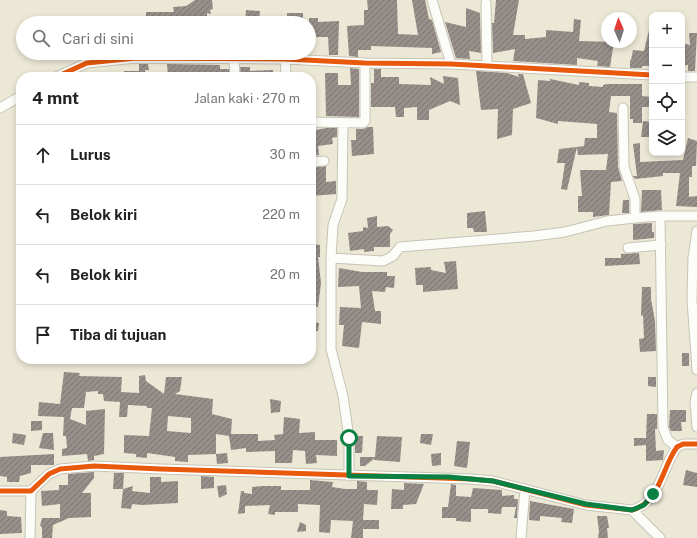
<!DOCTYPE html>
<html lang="id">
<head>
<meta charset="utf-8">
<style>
	:root { --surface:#fff; --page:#f2f2f2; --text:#222; --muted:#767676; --line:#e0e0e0 }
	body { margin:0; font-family:"Public Sans",sans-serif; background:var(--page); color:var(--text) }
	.controls { position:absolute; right:12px; top:12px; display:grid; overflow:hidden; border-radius:8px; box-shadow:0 2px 6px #0003 }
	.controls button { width:36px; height:36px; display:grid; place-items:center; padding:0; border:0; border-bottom:1px solid var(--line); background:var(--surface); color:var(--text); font:20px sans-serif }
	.compass { position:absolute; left:601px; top:12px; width:36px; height:36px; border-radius:50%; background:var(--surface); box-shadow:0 2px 6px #0003; rotate:357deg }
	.stop { position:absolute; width:12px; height:12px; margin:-9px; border:3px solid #0b8043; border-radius:50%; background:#fff }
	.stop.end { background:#0b8043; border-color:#fff; box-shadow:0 1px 4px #0008 }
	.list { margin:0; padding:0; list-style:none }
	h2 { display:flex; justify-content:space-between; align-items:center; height:52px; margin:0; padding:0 16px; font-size:17px }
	h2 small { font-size:13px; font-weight:400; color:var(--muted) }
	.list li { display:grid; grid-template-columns:26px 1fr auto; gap:12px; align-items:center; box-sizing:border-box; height:60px; padding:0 16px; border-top:1px solid var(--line) }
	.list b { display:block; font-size:15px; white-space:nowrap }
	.list em { font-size:13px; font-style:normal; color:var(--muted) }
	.icon { flex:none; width:22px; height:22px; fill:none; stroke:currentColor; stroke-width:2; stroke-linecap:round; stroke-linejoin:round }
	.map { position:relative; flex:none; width:697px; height:538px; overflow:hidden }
	.search { position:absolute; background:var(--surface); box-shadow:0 2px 6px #0003; left:16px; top:16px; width:300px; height:44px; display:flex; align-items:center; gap:10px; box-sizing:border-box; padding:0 14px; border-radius:22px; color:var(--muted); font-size:15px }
	.panel { position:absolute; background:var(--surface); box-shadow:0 2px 6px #0003; left:16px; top:72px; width:300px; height:292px; border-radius:16px }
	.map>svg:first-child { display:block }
	.building { fill:url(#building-hatch); fill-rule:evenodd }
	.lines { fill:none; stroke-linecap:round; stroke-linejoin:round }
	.street-casing { stroke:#c7c4b6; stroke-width:11 }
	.street { stroke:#fcfcf9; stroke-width:9 }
	.cycleway-casing { stroke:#fff; stroke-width:8 }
	.cycleway { stroke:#e8590c; stroke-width:5 }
	.route { stroke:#0b8043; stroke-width:5 }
</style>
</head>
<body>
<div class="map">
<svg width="697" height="538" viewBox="0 0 697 538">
	<defs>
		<pattern id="building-hatch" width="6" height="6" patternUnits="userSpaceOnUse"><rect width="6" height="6" fill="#978f8a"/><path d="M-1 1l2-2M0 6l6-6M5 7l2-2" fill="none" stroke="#7b7470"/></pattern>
	</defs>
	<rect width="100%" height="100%" fill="#ece8d6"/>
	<!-- building -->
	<path class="building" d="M195,0h17l1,9 -3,1 1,4 -4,-1v10h-61v-11h28l-1,-5 13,-1z
		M367,0h30l1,34 20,1 -6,-35h13l4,19 3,1 9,32 -9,2v-6l-61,-2v4h-13v7l-9,-1 -2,-30 17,-1v-15h4z
		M496,0h23l-6,35h12v4l21,-2v-7l27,2 1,-13 7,1 -2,21 35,1 -4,25 -13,-1 1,-5 -21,-3v7l-64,-4 2,-12 -22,4 -1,-30h2z
		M466,8l14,5 1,40 -12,-2 1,8 -14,-1 -11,-36 21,5z
		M246,10l14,1 -1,12h-14z
		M287,13h16v10l-16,-1z
		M309,18h9v4l21,-1 -1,34h-9l-1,-18h-19z
		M650,26h2v40h-10v2h-12v-8h1l2,-10 11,1z
		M689,33h8l-2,38h-7v-6h-6v-22l8,2z
		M139,64h9l1,6h-4v7h-21v-6h15z
		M167,64l53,1v4h9v8h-61z
		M240,67h10v4l23,-1v7h-32z
		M350,68l9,1v48l-33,-1 -1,-43h13v12h13z
		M374,69h7v8h18v7l32,1 -1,-8 14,7 -1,-8 15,2 2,27 -10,-4 -21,9v10h-12v-13l-13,1v9h-8l-1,-10h-24v-24h3z
		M476,71l31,2 12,4 -1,-3h5l8,29 -18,6 -1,26 -15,4 1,-30 -17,1z
		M550,79l29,6v-3l10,1v3l14,1v-2l4,-1h35v12l9,1 -1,10h-8v16h-9v-4h-3v-23h-19l-2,16 8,1 1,54 4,14 -11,1 -2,33 -16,2v-5h-15v-16h4l-2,-26h26l2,-16 -30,1 -1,-8 7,-1 1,-8h12v-14l-39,-3v3l-22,-6 2,-38 12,1z
		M643,121l9,1 -1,15h-10z
		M368,127h5l1,27 -22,2 -1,-16h5v-11h7z
		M326,128h11v9l-5,1 1,6 -15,2 1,9 -8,1v-25z
		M688,138l9,3 -1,25h-4v11h-3v20l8,-1v11l-21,-1 4,-33h-17v3l-28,3 -2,-3h4l-4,-32 7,-1v19l43,-2z
		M577,147l-10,43 -6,-1 4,-26h-8l2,-14z
		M326,166v16l10,-1v13l-25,2v-28z
		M642,190h19l1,20 -21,2z
		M623,200h6v13h-7z
		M485,211l2,21h-13l-1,-4h-6v-15z
		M377,216v11l11,-1 5,4 -3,4v13h-16v4l-10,1v-3l-14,2 -2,-18 15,-2v-4l5,1 -1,-10z
		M652,223v9h2v6l-21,2v-16z
		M311,244l9,1v12h-2l3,26 -3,24 -7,-1z
		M639,253l1,11 -35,2v-8h16v-4z
		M456,261l2,28 -35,3v-7h-7l-1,-17 16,-1v3l15,3 -2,-11z
		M339,268l23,4h25v4h8l-1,12 -8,-1 -1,5 -13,-1 3,20h6v13l-19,-2 -3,26 -17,-2 2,-21h-5l1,-18 21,1 -2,-22 -21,1z
		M642,287h9v12l4,22 1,30 -16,1 -1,-13 5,-1 -1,-23 -2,1z
		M311,322l8,1 -1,8h-7z
		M682,353h7v13h-7z
		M64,372l16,1 -1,3 43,1 -1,15 18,1v-17l6,-1 1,6 18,13 2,-17h16l-2,14 -5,3 38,5 -1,15 20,5 -1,15h27v7l17,-1 -1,-5 9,-1 1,-17 16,2 -1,14 16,-1v8h22v16l-21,-1 1,8 -11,1 -1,-13 -12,-1 -1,13h-17v-12l-29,1v-4l-15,2 -2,-14 -13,-2v20l-28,1v7l-13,-1v-4l-28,-4v5l-11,-1v-3l-12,-1v-18l25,1 3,-28h-5v-2l-19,-1 -1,12h-8l1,-15 -16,-1 -1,-7h-5v-3l-12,1 -2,16h-12l-2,11 16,6v-14l19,-2 -1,45 -10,2v4l-6,1 -1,-7 -25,2v-7l5,-1 -1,-12h-3l1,-19 -26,-1 1,-14 21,2zM168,416l23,2v15l-24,-2z
		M648,377h8v10l-8,-1z
		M270,399l11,2 -1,11 -9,1z
		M670,410h16v12h-5l1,9h-11l-2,-4z
		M647,414h10v15h-2l1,22 8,-1 -1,10 -17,1v-16l-12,1v-8h12z
		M31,421h11v9l-11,1z
		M13,433l13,2 -2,10 -12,-2z
		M43,433h10l1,17 -15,-2z
		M421,434h12l-2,11 -11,-2z
		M355,436h8l-1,17h-7z
		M377,436l25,1 -2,25 -26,-2 1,-2 -10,8h-5v-9h15z
		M457,441l13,1 -3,26 -13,-2z
		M227,453l1,10 -11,1 -1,-10z
		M441,453v12l-9,1 -1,-12z
		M54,454v11h-23v8l-11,3 -1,6h-12v-5l-7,-1v-19z
		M686,470l11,3v14l-14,-2z
		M94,472v6l-12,15h9v24l-22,1 -16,7 -1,13h-10v-11l-2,-1 2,-8h18v-14l-18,2 -1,-15 18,-1v-5h9v-11z
		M114,473h10l-1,16h-10z
		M201,476l13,1v11l-13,1z
		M150,477h11v5l17,-1v22l-36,2 -10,-1 -1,5 -10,-1 2,-19 10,-3 -1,5 18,2z
		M310,480l23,2 -1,5 13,2h12v-8l10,1v8h11l-1,15 -13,-1 -1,16h16v9h-16v9h-12l2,-17 -22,-1 -1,13 -11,-1 1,-27 -22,-1v8h-23v3l-7,-1 2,-9 -25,1v7l-7,1 3,-23h3v2l8,1v-7l11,-1h18v4h29z
		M404,483l20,1 -8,20 -13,1v4h-12l1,-20 12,1z
		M451,484l5,1v11l15,1 2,-9 29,2v6l12,-1v4h4l-1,19h-3l2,-11h-14l-1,7 -13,-1v-4h-17v13l-15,-1v-3h-14v-11h6z
		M226,485l1,9 -8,4 -2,-12z
		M530,501l44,8 -2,14 -11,-1 1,-4 -22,-2v5l-11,-1z
		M0,510l7,1v5l14,1 1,16 -22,1z
		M597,516h10l2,12h-2l1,10h-10l1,-7z
		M300,522l6,3v6l-9,1z"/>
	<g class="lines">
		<defs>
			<path id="street" d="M432,0l19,64
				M486,3l1,62
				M234,59l1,18
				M285,59l1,15
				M56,77l31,-14 49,-5 149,1 80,4 86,1 201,11
				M682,77h15
				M0,108l21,-12
				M623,108l1,59 11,32v19
				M311,122l52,1 2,-2v-58
				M343,123l-1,76 -9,26 -2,33v91l12,47 6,42v38
				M311,162l13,-1
				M660,216l3,212 5,12 9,7
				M697,231l-4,26 -1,43 5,70
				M628,248l33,-3
				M331,258l52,3 10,-5 7,-9 134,-11 31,-4 42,-11 28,-3 25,-2h37
				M697,393l-2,9 2,25
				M0,491h31l18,-17 11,-5 34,-3 67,3 310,10 22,2 93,24 46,5c28,-7 30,-43 45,-63l6,-3h14
				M632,510l28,28
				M30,538l1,-47
				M521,538l4,-49"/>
		</defs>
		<!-- street casing -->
		<use href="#street" class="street-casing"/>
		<!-- street -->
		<use href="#street" class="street"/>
		<defs>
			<path id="cycleway" d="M56,77l31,-14 49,-5 149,1 80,4 86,1 201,11
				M0,491h31l18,-17 11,-5 34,-3 67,3 310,10 22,2 93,24 46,5c28,-7 30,-43 45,-63l6,-3h14"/>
		</defs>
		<!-- cycleway casing -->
		<use href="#cycleway" class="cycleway-casing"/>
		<!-- cycleway -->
		<use href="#cycleway" class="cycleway"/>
	</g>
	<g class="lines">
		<!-- route -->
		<path class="route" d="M349,438v38l100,1 44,4 93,23 46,6 12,-5 9,-11"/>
	</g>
</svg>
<div class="controls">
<button>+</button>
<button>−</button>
<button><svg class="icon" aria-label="locate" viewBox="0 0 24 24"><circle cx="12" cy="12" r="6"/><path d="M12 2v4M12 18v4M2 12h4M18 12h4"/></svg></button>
<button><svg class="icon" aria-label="layers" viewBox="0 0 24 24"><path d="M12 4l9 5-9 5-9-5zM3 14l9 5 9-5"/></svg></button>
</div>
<svg class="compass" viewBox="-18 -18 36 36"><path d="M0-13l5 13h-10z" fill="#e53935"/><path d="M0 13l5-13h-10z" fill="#767676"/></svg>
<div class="stop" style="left:349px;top:438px"></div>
<div class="stop end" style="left:653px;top:494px"></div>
<div class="search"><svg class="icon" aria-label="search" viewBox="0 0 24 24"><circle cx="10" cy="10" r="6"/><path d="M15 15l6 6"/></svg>Cari di sini</div>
<section class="panel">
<h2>4 mnt<small>Jalan kaki · 270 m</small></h2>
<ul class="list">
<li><svg class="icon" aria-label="ahead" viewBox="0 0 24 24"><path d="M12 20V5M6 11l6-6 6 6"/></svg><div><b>Lurus</b></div><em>30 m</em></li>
<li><svg class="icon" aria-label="left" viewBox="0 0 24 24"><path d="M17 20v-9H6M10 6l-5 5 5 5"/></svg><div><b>Belok kiri</b></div><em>220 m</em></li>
<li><svg class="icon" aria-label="left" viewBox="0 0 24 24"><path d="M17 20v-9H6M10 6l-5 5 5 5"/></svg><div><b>Belok kiri</b></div><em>20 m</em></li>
<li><svg class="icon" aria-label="arrive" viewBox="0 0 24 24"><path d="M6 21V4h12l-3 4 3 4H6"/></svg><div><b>Tiba di tujuan</b></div></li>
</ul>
</section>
</div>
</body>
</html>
